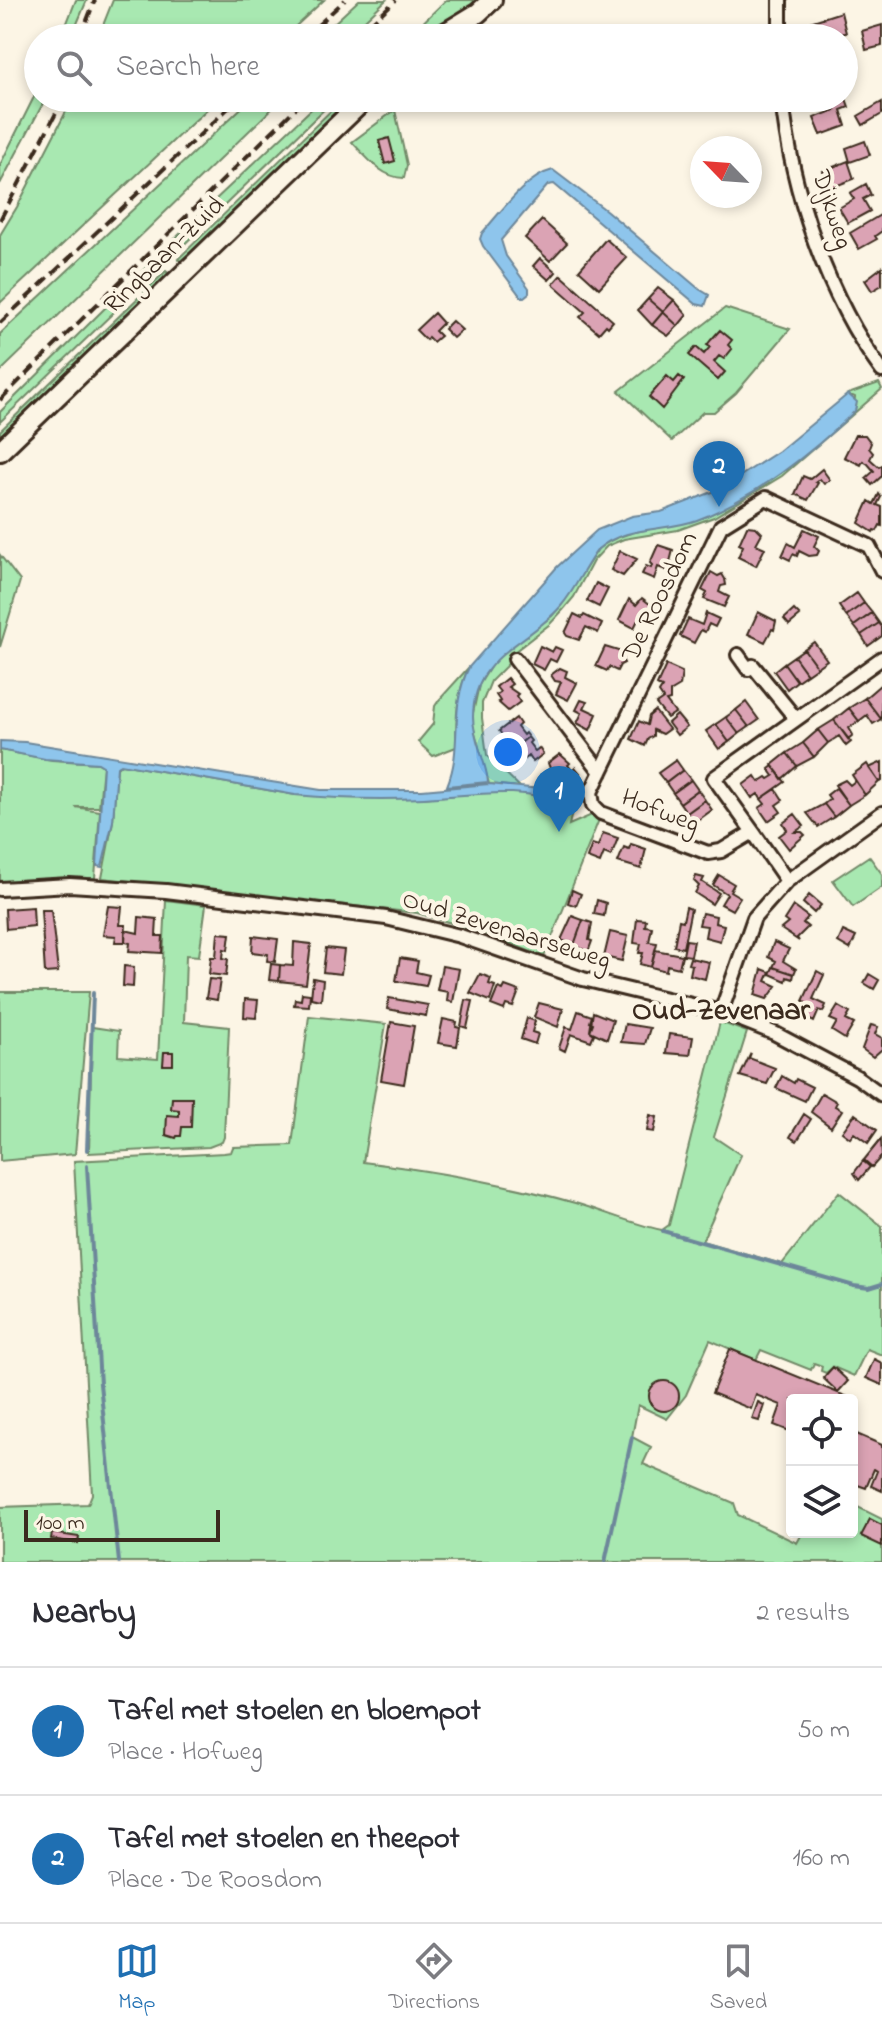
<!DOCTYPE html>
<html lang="en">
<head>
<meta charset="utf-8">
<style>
	:root { --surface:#fff; --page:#f2f2f3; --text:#2b2b33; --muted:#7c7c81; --line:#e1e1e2; --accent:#1f6fb2 }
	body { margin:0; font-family:"Indie Flower",sans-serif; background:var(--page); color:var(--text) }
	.controls { position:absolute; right:24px; bottom:24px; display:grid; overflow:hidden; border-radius:8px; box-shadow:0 4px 12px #0003 }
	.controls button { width:72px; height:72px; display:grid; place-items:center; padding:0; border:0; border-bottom:2px solid var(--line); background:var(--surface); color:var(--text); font:40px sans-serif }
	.compass { position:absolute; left:690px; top:136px; width:72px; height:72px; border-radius:50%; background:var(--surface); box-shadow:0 4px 12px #0003; rotate:295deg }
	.scale { position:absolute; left:24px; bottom:20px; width:196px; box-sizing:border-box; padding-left:8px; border:4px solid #3b2a1e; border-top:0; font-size:22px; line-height:28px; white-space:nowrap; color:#3b2a1e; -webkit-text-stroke:6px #fcf5e5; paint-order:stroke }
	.you { position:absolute; left:508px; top:752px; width:28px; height:28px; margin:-20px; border:6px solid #fff; border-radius:50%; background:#1a73e8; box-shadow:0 0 0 12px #1a73e833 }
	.badge { display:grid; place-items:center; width:52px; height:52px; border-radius:50%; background:var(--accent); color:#fff; font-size:26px; font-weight:700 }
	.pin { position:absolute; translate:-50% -66px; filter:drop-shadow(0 2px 4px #0008) }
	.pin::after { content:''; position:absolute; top:42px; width:28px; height:24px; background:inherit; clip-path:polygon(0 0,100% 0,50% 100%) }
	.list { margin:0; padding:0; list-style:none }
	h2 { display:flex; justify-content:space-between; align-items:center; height:104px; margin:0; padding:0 32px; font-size:34px }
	h2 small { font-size:26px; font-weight:400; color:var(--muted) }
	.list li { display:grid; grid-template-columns:52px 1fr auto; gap:24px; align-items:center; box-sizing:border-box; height:128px; padding:0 32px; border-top:2px solid var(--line) }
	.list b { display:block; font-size:30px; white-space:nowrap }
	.list p { margin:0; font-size:26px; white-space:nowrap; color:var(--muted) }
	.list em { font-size:26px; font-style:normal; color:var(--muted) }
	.icon { flex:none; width:44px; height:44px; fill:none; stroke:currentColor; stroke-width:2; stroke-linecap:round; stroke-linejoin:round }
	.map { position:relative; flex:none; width:882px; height:1562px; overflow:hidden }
	.search { position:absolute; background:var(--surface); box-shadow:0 4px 12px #0003; left:24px; right:24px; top:24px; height:88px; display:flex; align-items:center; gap:20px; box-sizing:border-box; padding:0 28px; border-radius:44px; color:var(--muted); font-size:30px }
	.sheet { height:360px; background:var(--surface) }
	nav { display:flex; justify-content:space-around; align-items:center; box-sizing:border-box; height:112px; border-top:2px solid var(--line); background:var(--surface); font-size:22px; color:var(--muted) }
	nav a { display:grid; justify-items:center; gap:4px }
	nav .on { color:var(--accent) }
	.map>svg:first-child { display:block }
	.green { fill:#a8e8b1; stroke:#728968; stroke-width:2 }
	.water { fill:#8ec5ec; stroke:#6d879a; stroke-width:2 }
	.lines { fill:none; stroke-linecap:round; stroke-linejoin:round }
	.stream { stroke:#6d879a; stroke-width:4 }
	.building { fill:#dba3b4; stroke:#3b2a1e; stroke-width:2 }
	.street-casing { stroke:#3b2a1e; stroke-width:18 }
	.secondary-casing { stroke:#3b2a1e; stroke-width:24 }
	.street { stroke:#fcf5e5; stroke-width:12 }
	.secondary { stroke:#fcf5e5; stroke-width:18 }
	.rail { stroke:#3b2a1e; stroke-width:4; stroke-dasharray:12 6; stroke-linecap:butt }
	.labels { text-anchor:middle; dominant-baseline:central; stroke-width:8; stroke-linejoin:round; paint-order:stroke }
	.street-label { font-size:26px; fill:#3b2a1e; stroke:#fcf5e5 }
	.quarter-label { font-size:30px; font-weight:bold; fill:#3b2a1e; stroke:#fcf5e5 }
</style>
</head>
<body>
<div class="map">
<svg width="882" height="1562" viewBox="0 0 882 1562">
	<rect width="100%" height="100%" fill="#fcf5e5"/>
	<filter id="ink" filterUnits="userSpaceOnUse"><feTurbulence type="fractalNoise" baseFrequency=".0125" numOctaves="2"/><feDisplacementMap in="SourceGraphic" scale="16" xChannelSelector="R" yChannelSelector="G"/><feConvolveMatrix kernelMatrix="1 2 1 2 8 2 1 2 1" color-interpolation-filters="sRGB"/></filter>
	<g filter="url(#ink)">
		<!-- green -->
		<path class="green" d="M76,0h11l-16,38h-10z
			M113,0h211l-41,38h-185z
			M359,0h27l-40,38h-28z
			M446,0h36l-59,38h-16z
			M38,89v9h8l-46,86v-19z
			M73,98h146l-219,205v-68l17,-28z
			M252,98h31l-283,274v-38z
			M323,98h13l-336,324v-10l197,-195z
			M344,98h11l-128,124 -47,39 -2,-2z
			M395,110l12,55 -3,13c-22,0 -37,-20 -52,-36z
			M166,271l2,2 -33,38 -135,131v-11z
			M725,308l65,21 -54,64 -22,19h-11l-31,29 -53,-50z
			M879,383l3,6 -100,87 -68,41 -36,13 -54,9 -17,7 -14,15 -19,36 -11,13 -13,14 -41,32 3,4 -21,21 -9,22v15l5,37 33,32 -31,-3 -16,-59v-12l6,-28 13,-21 10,-11 50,-37 11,-13 35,-54c27,-24 79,-18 115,-36 53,-25 95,-62 140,-99l2,-17 -7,-3z
			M0,555l20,26 -20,66z
			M469,667c-13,27 -13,51 -13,80l-23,9 -15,-14 15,-18 2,-18 4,-6z
			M0,750l52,10 46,3 5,3 -4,41h-24l25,4 -5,67 -95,5z
			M121,764l174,31 127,3 68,-6h30l28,4 26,8 -5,21 25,-11 6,3 -56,140 -65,-26 -62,-18 -315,-35 11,-57 4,-53z
			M869,856l13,18v13l-29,20 -20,-27z
			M166,900l40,5 -7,51 -13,-1 -2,67 45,5 -5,110 -2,5 -13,5 -120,6 3,-126 27,4 -1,25 40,3z
			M0,992h89l-14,162 -75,7z
			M309,1016l77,8 -23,138c71,9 142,21 212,41 31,9 54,20 87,27l7,-5 51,-203 27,10 -33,105 27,18 -39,86 80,23 57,-72 43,34v129l-15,-6 -13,27 -21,-9 -7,6 -5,-2 1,-5 -8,-3 -3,7 -50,-20 -5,10 -46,-20 -24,55 -19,24 -29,-14 -6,32 19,10 -8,17 91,39 4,12 59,28 6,-11h49v-28l30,15v43h-882v-55l88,-3 4,-10 -18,-333 150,-8 7,-1 2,-5 59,-2z"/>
		<!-- water -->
		<path class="water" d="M553,170l54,41 92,78 10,6 -4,11 -9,-2 -142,-120 -6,1 -47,55 5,16 23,32v5l-5,4h-3l-38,-51 -3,-7 2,-6c19,-21 43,-56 71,-63z
			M848,394l9,8 -2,9c-43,42 -101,87 -158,109 -32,12 -72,5 -99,29 -14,18 -22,40 -37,57 -33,39 -88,49 -88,111 0,23 13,43 15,65l-41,4c17,-42 1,-76 22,-119l88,-100 40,-37 35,-14 29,-4 59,-23 59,-38z
			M0,741l25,1 296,48h101l67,-6 52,5 31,13 -2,3c-52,-20 -92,-10 -146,-7 -42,2 -86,1 -129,-3l-174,-31 -4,3 -4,54 -11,46 -5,-1 6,-100 -5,-3 -53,-4 -45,-9z"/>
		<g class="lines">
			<!-- stream -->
			<path class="stream" d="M87,1150l6,-157
				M87,1166l13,218 19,178
				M663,1231l191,55 15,2 13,-4
				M605,1562l27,-125"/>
		</g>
		<!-- building -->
		<path class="building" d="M841,12l5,21 -32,5 -4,-16z
			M882,25v21l-16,4 -4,-19z
			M844,93l5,14 -8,3 5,16 -25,9 -7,-17 21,-8 -4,-12h13z
			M882,102v12l-19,11 -5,-9z
			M389,138l6,23 -10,3 -6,-23z
			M865,141l5,14 -20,7 -4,-14z
			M848,161l6,18 -24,9 -7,-17z
			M866,184l5,11 -8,4 7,12 -22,12 -9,-15 15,-9 -4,-6z
			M882,214v17l-7,5 2,3 -18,10 -9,-16z
			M542,220l25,23 -17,18 -25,-23z
			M606,239l21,19 -28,30 -20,-18z
			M540,258l16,14 -7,8 -16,-14z
			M882,267v18l-10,6 -7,-11z
			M561,275l52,46 -5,6 -2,-2 -7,8 -19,-16 5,-5 -32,-28z
			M658,288l16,12 -11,12 -15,-13z
			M648,299l15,13 -11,13 -14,-15z
			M674,300l13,15 -9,11 -15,-14z
			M663,312l15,14 -10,10 -16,-11z
			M434,313l9,10 -8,8 5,5 -7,6 -5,-5 -2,3 -10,-10z
			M452,321l10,9 -9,8 -9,-9z
			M720,330l12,10 -4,5 4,4 -8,10 -5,-3 -5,6 11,10 -7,8 -29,-25 7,-8 8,7 6,-7 -3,-2 4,-5z
			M667,376l7,6 5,-6 5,4 -22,29 -13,-12z
			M855,435h10l6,8 -2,5 4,5 -3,6 9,8 3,-2v11l-10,9 -6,-7 8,-7 -6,-7 -5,-3 -2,4 -17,-8z
			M822,469l8,11 -6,4 -4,-5 -4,3 2,1 -10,17 -13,-6 8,-18 7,3z
			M879,494l2,3 -4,8 5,2v19l-2,-1 -3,6 -3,-1 -1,2 -14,-9 10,-22 5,3z
			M747,526l9,1 6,6 -6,11 9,4 -9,18 -18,-9 5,-11 -4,-2z
			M804,529l15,7 -5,10 5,5 -2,4 -8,1 -10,-5 -2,5 -4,-2 -3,6 -8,-4 6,-13 7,4z
			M658,545l15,5 -3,12 5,2 -4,8 -13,-5 -4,12 -12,-5 4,-8 5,2 1,-3 -2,-2z
			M620,551l17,8 -14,17 -12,-6z
			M711,572l7,4 4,-2 3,5 1,6 -5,1 -2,6 10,5 -5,10 -20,-8 3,-6 -5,-3z
			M596,583l12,6 -9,18 -12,-6z
			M857,593l7,10 -18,13 -7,-10z
			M642,598l9,7 -5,10 4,4 -2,3 -10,-2 -4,8 -15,-8 10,-21 7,6z
			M864,603l8,10 -18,13 -8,-10z
			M794,610l6,6 -11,9 -5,-6z
			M758,612l18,9 -2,9 -2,-1 -7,13 -17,-8z
			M706,613l13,6 -4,8 -6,-3 -4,8 -4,-2 -7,13 -14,-7 8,-17 14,6z
			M872,613l7,10 -18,12 -7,-9z
			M574,614l8,4 2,-3 18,9 -4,9 -12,-6 -7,13 -12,-4 -2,-3z
			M879,623l3,4v9l-14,10 -7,-11z
			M814,642l13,18 -10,7 -13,-18z
			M540,646l12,6 3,-5 7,3 -6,12 -6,-3 -6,11 -12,-6z
			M605,647l20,6 -3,6 2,4 -4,2 -3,6 -8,-4 -2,4 -11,-5z
			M804,649l13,18 -10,7 -13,-18z
			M794,656l13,18 -10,7 -13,-18z
			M784,663l13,18 -10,8 -13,-18z
			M666,665l16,7 -2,14 -10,6v8l-4,1 9,12 -8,5 -11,-14 7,-5 -4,-6 3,-5 -5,-3z
			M560,668l7,3 -2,6 12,6 -9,17 -12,-6 5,-12 -6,-1 -4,-6z
			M507,678l5,6 -4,3 10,7 -2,2 4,6 -12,9 -10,-9 2,-1 -4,-6 4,-3 -4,-5z
			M880,685l2,3 -1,31 -16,-21z
			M865,698l16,21 -8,5 -6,-9 -8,6 -10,-13z
			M581,700l6,2 -3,6 13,6 -7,16 -13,-7 5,-10 -6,-3z
			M746,702l13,18 -10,7 -13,-17z
			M849,708l10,13 -10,7 4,7 -5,4 -14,-19z
			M736,710l13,17 -10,7 -13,-17z
			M655,711l14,18 -7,5 -9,-4v6l-5,3 -3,7 -14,-7 8,-18 8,4 2,-9z
			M677,715l10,12 -10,8 -9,-12z
			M726,717l13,17 -10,8 -13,-18z
			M516,718l4,6 -3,3 6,8 2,-2 3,4 -15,12 -2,-3 -3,3 -9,-11 4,-2 -4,-5z
			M834,720l17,22 -5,4 -7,-10 -11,7 -10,-13z
			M716,724l13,18 -10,7 -13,-18z
			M818,730l10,13 -14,14 -11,-14z
			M528,737l3,4 -2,2 6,8 4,-3 4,6 -10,8 -4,-6 -4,3 -6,-8 -3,2 -3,-4z
			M803,743l11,14 -17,9 -10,-13z
			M787,753l10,13 -15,13 -10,-14z
			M560,754l10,9 -2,2 4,5 3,-3 5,6 -14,10 -10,-9 -3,2 -5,-13z
			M676,760l7,10 -17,13 -8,-10z
			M882,762v19l-3,1 -10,-14z
			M867,764l12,18 -14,13 -13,-20z
			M773,766l12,16 -24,17 -3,-5 -6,4 -9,-13 12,-9 4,6 8,-5 2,2 5,-3 -5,-7z
			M683,770l8,10 -18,13 -7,-10z
			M691,780l7,10 -18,13 -7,-10z
			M845,780l5,5 5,-4 10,14 -16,10 -14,-20z
			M836,788l13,17 -15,12 -10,-13 6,-5 -3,-4z
			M776,789l7,11 -7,5 5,7 -13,9 -9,-13 6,-4 -4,-5z
			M698,790l7,10 -18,13 -7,-10z
			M705,800l7,10 -18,13 -7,-10z
			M824,804l10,13 -16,10 -11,-14z
			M795,814l9,12 -9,6h7l3,3 -16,14 -10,-13 8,-6 -4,-7z
			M603,833l15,5 -7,18 -7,-3 -4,10 -13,-5 5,-14 6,2z
			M631,844l15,5 -5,20 -23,-7 6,-15 5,2z
			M719,875l15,9 -4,7 10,6 -8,13 -11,-6 6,-10 -14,-9z
			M696,876l8,2 -2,4 17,11 -7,11 -17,-11 4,-7 -5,-5z
			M572,890l9,4 -5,12 -8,-3z
			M809,895l12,10 -7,8 -11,-10z
			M597,900l9,3 -2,13 -10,-2z
			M108,906l14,1 -2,18h6l-1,17h-10l1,-6 -13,-1z
			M793,906l15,11 -5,6 5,4 -11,11 2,3 -18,-12 7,-6 -4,-3z
			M33,907l1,19 -28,3 -1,-20z
			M686,907l5,2 -8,39 -9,-2 5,-26 4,1z
			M41,910h10l7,62 -13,1z
			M702,913l14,3 -1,7 9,2 -4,16 -15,-4 2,-11 -8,-1z
			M572,916l11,4 -9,25 -13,-5z
			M139,917l18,2 -1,17h7l-1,17 -33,-2 1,-8 -5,-1v-12l13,3z
			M637,919l9,1 -1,6 7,1 -3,15 8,1 -6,24 -11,-3 3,-11h-4l2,-9 -7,-1z
			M583,920l9,3 -3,17 3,1 -4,11 -14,-7z
			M843,931l13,6 -6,12 -12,-7z
			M610,932l18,4 -6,25 -18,-4z
			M218,933l12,1 -2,16 -4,-1 -1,9 5,1 -2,17 -17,-2 2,-17h5z
			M253,936l25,3 -3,23 -8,-1 1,-7 -16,-2z
			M686,940l8,1 -3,15 -8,-1z
			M294,942l17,2 -5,40 -27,-3 1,-16 13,1z
			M774,942l15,7 -6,12 13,8 -2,5 -21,-7 3,-6 -8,-4z
			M326,948l18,2 -3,24 -18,-2z
			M655,950l27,5 -3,13 -12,-3 -1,6 -15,-4z
			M400,958l18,3 -2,11 13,3 -3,11 -30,-5z
			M690,958l19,4 -4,17 -15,-4 2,-10 -4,-1z
			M271,964l9,1 -1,16 -10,-1z
			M124,966l10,1 -1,20 -10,-1z
			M442,966l17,3 -6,33 -6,-1 1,-9 -11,-2z
			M773,967l21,7 -1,5 -6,-2 -1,4 -16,-7z
			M762,969l8,3 -4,9 11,5 -10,13 -12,-4z
			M817,971l7,4 -11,24 13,6 -3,7 -4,-2 -5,12 -14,-7 6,-12 -3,-2z
			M480,974l11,4 -2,6 6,2 -5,15 -20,-8z
			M869,974l10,6 -5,9 -10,-6z
			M313,978l10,2 -2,20 -10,-2z
			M209,979l11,1 -3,20 -11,-2z
			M505,986l14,5 -6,16 -7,-2 -2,5 -13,-5 7,-17 5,2z
			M302,993l8,1 -1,12 -15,-1 1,-6 6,1z
			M389,998l39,7 -2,11 -39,-7z
			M245,999l13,1 -2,18 -12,-1z
			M466,1000l7,1 -6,27 -6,-2z
			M539,1003l24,6 -5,18 -24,-10z
			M838,1006l12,7 -4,7 8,4 -9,15 -13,-8 5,-9 -7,-3z
			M578,1011l14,5 -2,6 3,1 -3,8 4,3 -3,7 -20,-7 -6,17 -6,-3 7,-21 6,2z
			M593,1012l20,8 -6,19 -17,-8z
			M527,1018l8,3 -3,11 6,2 -3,10 -14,-5z
			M443,1019l14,3 -1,5 4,1 -3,18 -19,-3z
			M391,1022l23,4 -10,58 -23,-4z
			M625,1024l25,4 -5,16 -24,-2z
			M871,1025l7,2 -3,7 7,4v11l-9,8 -11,-8z
			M669,1034l24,3 -3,18 -24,-2z
			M164,1052h9v13h-10z
			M751,1053l-2,5 26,10 -8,16 -27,-8z
			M782,1076l12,7 2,-4 16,8 -7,14 -29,-13z
			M822,1093l15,9 -2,4 7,4 -11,17 -20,-15z
			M172,1098h20l-1,29h-9l-1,9h-4l-1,2 -10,-3 1,-20 12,1v-6l-8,-1z
			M804,1114l7,5 -14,22 -7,-4z
			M855,1114l22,16 -9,13 -14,-10 -4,5 -8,-6z
			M650,1115l7,2 -3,15 -7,-1z
			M881,1139l1,17 -10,11 -8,-7z
			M863,1161l7,6 -11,13 -5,-7z
			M730,1349l123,50 -1,4v-3h-60v32l-18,-7 7,-20 -25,-10 -5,14 -39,-16z
			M874,1359l8,4v22l-16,-7z
			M833,1367l15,14 -10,11 -15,-14z
			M649 1396a15 15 0 1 1 30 0a15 15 0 1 1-30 0Z
			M758,1402l6,3 -5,16 -7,-2z
			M852,1432l30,13v46l-11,-5 6,-15 -3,-2 -8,19 -14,-5z
			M870,1519l12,6v21l-21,-10z
			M52,1533l27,4 -1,6 -27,-4z"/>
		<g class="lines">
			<defs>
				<path id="street" d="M780,0v38
					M782,98c9,93 45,198 100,273
					M738,655l10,14 5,-3 43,53
					M515,659l86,113
					M753,832l-39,-54 168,-120
					M787,881l-34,-49 -32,19 -13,2 -107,-40 -8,-8 -2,-13 130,-266 45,-28 103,48 13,25
					M0,889l70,-4 96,6 220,27 74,18 123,43 138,33 53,21 83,44 25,18
					M721,1012l33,-94 33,-37 95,-68"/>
				<path id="secondary" d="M437,38l41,-25 14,-13
					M0,451l366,-353"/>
			</defs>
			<!-- street casing -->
			<use href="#street" class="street-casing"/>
			<!-- secondary casing -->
			<use href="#secondary" class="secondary-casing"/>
			<!-- street -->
			<use href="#street" class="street"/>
			<!-- secondary -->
			<use href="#secondary" class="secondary"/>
			<!-- rail -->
			<path class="rail" d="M80,38l15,-38
				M304,38l41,-38
				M355,38l41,-38
				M0,220l64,-122
				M0,323l239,-225
				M0,400l306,-302"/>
		</g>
	</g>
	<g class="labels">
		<!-- street labels -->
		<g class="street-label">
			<text transform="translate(831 210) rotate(72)">Dijkweg</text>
			<text transform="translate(165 256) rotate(-44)">Ringbaan-Zuid</text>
			<text transform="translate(661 597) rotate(-64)">De Roosdom</text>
			<text transform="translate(660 812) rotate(21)">Hofweg</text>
			<text transform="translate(506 931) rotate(17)">Oud Zevenaarseweg</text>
		</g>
		<!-- quarter labels -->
		<g class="quarter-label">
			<text x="721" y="1012">Oud-Zevenaar</text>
		</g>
	</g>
</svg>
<div class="controls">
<button><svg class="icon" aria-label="locate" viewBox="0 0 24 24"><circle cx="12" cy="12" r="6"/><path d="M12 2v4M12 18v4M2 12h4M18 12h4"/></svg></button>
<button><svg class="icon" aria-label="layers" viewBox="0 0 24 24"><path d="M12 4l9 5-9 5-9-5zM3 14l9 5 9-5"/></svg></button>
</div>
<svg class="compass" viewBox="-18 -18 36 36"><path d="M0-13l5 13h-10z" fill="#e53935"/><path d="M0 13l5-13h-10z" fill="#7c7c81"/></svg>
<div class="scale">100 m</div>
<div class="you"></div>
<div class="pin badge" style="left:559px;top:832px">1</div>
<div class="pin badge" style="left:719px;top:507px">2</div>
<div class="search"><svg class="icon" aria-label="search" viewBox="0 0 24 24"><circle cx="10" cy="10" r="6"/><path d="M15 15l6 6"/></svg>Search here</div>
</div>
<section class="sheet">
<h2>Nearby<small>2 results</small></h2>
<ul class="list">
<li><span class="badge">1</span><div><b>Tafel met stoelen en bloempot</b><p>Place · Hofweg</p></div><em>50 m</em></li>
<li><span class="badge">2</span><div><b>Tafel met stoelen en theepot</b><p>Place · De Roosdom</p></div><em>160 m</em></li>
</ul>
</section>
<nav>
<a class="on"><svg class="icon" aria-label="map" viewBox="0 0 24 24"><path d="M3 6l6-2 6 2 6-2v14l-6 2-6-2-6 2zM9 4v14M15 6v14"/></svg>Map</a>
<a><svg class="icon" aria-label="directions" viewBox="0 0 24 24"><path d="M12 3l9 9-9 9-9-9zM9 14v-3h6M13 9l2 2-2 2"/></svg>Directions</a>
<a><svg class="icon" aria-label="saved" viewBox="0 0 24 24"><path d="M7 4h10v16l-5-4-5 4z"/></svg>Saved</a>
</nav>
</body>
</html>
